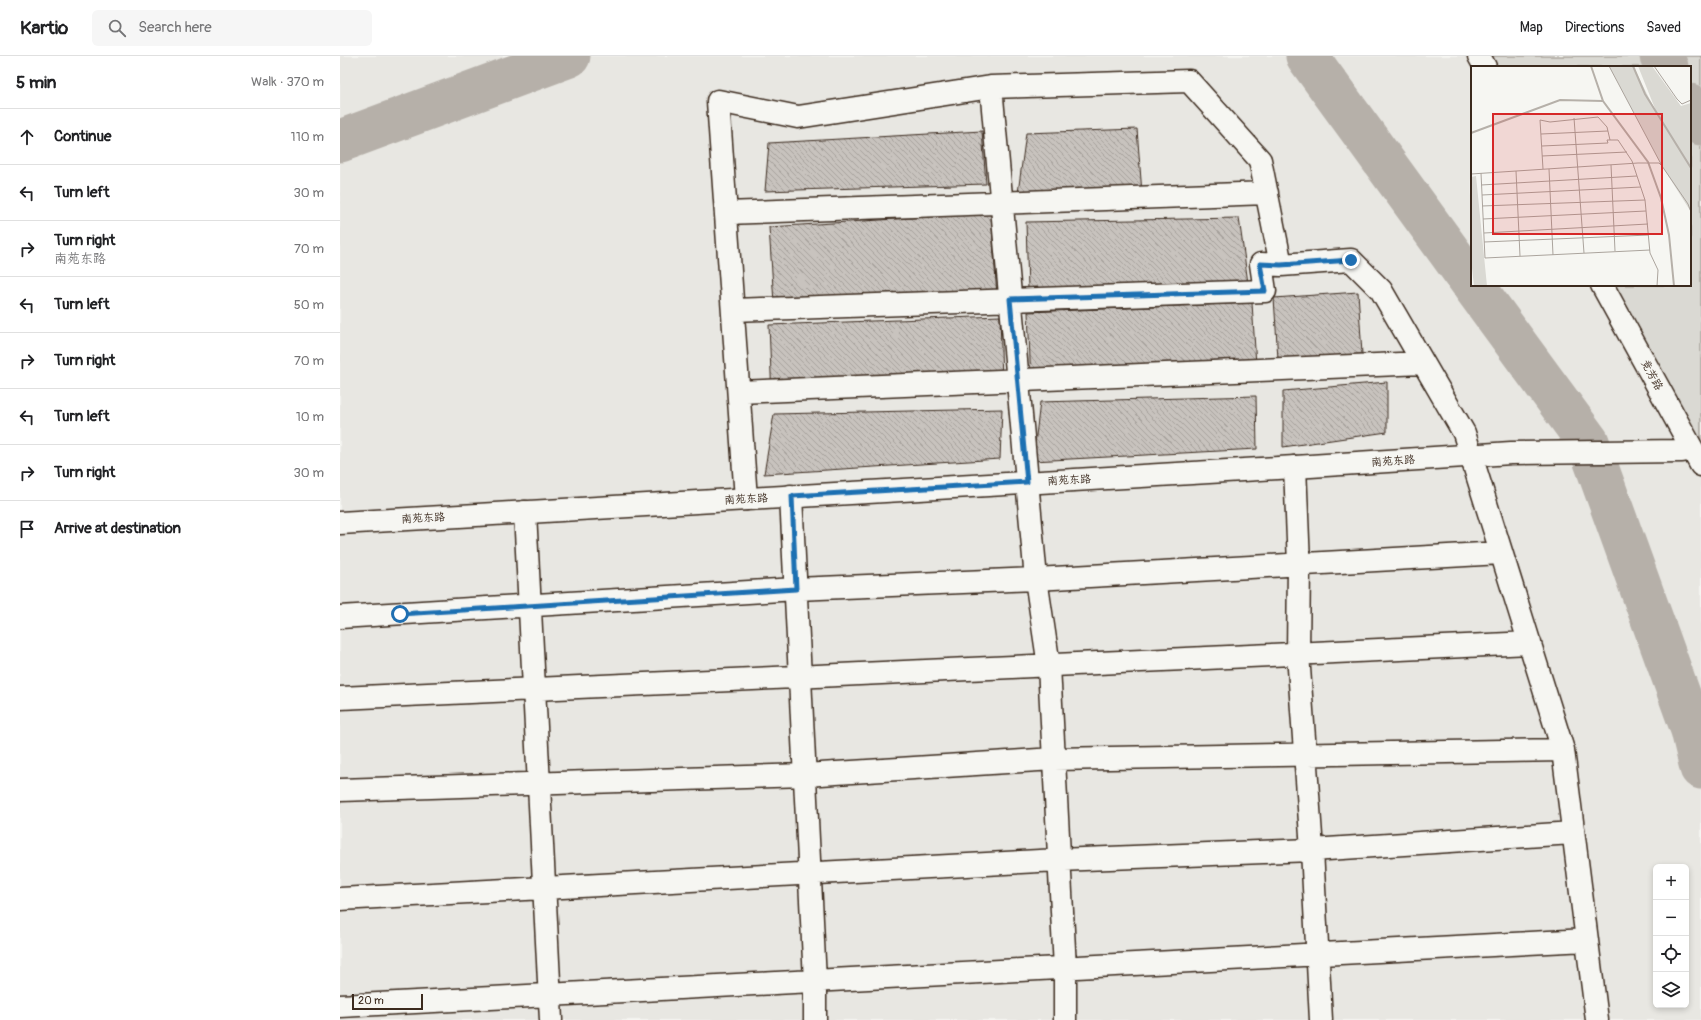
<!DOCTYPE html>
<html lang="en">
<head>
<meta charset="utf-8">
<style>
	:root { --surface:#fff; --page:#f6f6f6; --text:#202124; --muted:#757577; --line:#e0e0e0 }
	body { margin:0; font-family:Pangolin,"LXGW WenKai TC",sans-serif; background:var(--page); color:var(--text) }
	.controls { position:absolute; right:12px; bottom:12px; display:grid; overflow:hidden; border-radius:6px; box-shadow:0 2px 6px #0003 }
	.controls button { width:36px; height:36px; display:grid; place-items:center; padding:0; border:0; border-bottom:1px solid var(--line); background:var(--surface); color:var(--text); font:20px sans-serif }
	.scale { position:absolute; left:12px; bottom:10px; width:71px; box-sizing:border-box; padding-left:4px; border:2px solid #3b2a1e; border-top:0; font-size:11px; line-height:14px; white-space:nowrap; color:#3b2a1e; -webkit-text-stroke:3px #f6f6f2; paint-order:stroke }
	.stop { position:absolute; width:12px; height:12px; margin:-9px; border:3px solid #1f6fb2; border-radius:50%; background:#fff }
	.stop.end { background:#1f6fb2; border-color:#fff; box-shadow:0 1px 4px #0008 }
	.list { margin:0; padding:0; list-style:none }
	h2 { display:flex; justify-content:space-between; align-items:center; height:52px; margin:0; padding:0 16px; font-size:17px }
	h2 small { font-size:13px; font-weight:400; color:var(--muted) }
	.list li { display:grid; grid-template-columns:26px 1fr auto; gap:12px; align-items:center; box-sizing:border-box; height:56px; padding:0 16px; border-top:1px solid var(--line) }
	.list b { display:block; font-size:15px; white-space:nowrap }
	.list p { margin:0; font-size:13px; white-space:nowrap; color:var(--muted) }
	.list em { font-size:13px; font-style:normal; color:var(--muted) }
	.icon { flex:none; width:22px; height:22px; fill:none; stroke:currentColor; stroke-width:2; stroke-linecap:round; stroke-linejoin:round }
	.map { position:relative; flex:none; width:1361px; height:964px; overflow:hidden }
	header { display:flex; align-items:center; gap:24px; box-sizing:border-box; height:56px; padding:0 20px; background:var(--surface); border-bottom:1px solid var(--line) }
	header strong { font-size:19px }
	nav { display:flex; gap:22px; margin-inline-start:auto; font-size:14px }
	.search { width:280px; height:36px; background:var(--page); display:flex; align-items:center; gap:10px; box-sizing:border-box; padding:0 14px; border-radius:6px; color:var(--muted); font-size:15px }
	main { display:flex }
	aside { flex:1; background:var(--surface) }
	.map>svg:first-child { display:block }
	.built { fill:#e8e7e2; fill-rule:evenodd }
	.green { fill:#dad9d3; stroke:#8a8278 }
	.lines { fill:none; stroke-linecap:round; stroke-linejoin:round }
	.river { stroke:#b6b0a9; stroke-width:43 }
	.building { fill:url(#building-back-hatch); stroke:#3b2a1e }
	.street-casing { stroke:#3b2a1e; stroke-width:25 }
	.secondary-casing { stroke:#3b2a1e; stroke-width:25 }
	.street { stroke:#f6f6f2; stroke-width:22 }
	.secondary { stroke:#f6f6f2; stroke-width:22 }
	.route { stroke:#1f6fb2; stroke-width:5 }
	.labels { text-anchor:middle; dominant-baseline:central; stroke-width:3; stroke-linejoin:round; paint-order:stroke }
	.street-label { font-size:11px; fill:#3b2a1e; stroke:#f6f6f2 }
	.inset-river { fill:none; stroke:#b6b0a9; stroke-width:2 }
	.inset-road { fill:none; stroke:#aba49d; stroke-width:1 }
	.view { fill:#d62828; fill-opacity:0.15; stroke:#d62828; stroke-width:2 }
	.inset-edge { fill:none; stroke:#3b2a1e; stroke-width:2 }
</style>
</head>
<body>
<header>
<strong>Kartio</strong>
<div class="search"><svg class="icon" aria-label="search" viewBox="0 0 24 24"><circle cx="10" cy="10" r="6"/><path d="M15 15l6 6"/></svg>Search here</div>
<nav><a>Map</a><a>Directions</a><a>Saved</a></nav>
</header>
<main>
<aside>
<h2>5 min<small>Walk · 370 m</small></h2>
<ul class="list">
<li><svg class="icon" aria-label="ahead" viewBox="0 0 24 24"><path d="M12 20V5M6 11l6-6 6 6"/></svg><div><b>Continue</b></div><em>110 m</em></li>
<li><svg class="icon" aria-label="left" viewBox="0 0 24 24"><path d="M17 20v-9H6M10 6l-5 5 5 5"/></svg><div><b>Turn left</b></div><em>30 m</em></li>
<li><svg class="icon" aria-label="right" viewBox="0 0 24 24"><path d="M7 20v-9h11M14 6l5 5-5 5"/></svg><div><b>Turn right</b><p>南苑东路</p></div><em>70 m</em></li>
<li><svg class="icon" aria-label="left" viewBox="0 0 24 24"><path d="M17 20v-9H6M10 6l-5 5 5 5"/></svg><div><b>Turn left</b></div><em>50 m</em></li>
<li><svg class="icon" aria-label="right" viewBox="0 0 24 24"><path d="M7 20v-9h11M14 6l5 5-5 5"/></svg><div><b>Turn right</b></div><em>70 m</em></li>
<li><svg class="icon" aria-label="left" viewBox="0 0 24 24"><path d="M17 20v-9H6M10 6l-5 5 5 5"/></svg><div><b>Turn left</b></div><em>10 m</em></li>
<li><svg class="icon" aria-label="right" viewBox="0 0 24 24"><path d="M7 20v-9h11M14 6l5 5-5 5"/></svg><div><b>Turn right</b></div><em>30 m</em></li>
<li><svg class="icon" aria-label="arrive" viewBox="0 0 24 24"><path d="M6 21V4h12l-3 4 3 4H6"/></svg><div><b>Arrive at destination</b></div></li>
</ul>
</aside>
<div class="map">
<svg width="1361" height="964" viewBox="0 0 1361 964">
	<defs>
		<pattern id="building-back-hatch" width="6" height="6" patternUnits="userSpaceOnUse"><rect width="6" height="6" fill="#c8c3be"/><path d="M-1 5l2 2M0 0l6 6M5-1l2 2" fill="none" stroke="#a49f9a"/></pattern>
	</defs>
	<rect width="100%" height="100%" fill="#f6f6f2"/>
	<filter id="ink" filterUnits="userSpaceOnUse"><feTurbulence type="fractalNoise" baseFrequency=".025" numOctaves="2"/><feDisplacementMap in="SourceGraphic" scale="8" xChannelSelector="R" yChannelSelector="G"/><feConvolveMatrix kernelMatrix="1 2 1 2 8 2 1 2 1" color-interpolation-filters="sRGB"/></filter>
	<g filter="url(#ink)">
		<!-- built -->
		<path class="built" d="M0,0h1361v964h-1361zM1132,11h218v218h-218zM1316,811h30v138h-30z"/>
		<!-- green -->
		<path class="green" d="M1139,0h182l6,11h-182z
			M1329,0h32v66l-6,-9 6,11v341l-99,-180h88v-218h-16z"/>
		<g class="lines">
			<!-- river -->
			<path class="river" d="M967,0l165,227
				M1321,0l6,11
				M1350,49l11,19
				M0,85l229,-85
				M1133,229l115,157 104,288 9,38"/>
		</g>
		<!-- building -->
		<path class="building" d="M797,73l5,64h-124l8,-60z
			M642,75l4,53 -221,7 4,-48z
			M651,157l6,83 -223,7 -5,-76z
			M899,162l9,65 -220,6 -2,-67z
			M1018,236l4,62 -84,5 -4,-61z
			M912,247l4,62 -225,18 -3,-71z
			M660,260l2,65 -230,17 -3,-73z
			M1047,326v50l-104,15v-56z
			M916,340l1,53 -224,12 7,-59z
			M662,353l-2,50 -236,15 10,-60z"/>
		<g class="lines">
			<defs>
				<path id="street" d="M651,31l45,492 13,87 16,302v52
					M386,157l541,-20
					M393,254l532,-19 -4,-27 20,1
					M399,336l684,-29
					M955,411l4,97 -1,90 14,196 9,170
					M451,440l24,485v39
					M406,443l-28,-398 80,16 193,-30 198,-6 71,79 21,105 70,-5 30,30 83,143 99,317 34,270
					M185,456l26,508
					M0,561l456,-28 240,-10 465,-26
					M0,642l1190,-55
					M0,734l465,-15 249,-16 509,-9
					M0,843l718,-39 254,-10 261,-17
					M0,950l1247,-66"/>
				<path id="secondary" d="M1139,0l6,11
					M1262,229l99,180
					M0,467l955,-56 216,-14 171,-2"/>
			</defs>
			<!-- street casing -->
			<use href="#street" class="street-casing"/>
			<!-- secondary casing -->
			<use href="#secondary" class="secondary-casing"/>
			<!-- street -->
			<use href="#street" class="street"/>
			<!-- secondary -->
			<use href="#secondary" class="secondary"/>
		</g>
	</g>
	<g class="lines" filter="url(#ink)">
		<!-- route -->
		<path class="route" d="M60,558l396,-25 -4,-93 235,-14 -17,-183 255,-8 -5,-27 21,1 70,-5"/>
	</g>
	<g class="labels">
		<!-- street labels -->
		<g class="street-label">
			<text transform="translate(1312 319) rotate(61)">竞芳路</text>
			<text transform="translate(1053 405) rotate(-4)">南苑东路</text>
			<text transform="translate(729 424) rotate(-3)">南苑东路</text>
			<text transform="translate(406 443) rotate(-3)">南苑东路</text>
			<text transform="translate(83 462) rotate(-3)">南苑东路</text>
		</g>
	</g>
	<!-- overview -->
	<g transform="translate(1131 10)">
		<rect width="220" height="220" fill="#f6f6f2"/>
		<path d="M138,0h24l25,50 -20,-50h14l29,40 10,-3v109l-29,-46zM5,110l11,110h-13l-3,-27v-82z" fill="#dad9d3"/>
		<path class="inset-river" d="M120,0l12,35 45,61 13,36 8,37 5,51M162,0l12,28 46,74M0,67l89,-33 43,1"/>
		<path class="inset-road" d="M138,0l53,100 26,38 3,8M183,0l23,33 5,5 9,-4M103,52l10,135M70,68l67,-3M71,80l66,-3 -1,-3h3M71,90l85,-4M140,99l4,86M72,103l-3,-49 10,2 48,-5 9,10 3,13h8l14,21 13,39 5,53 8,17 -1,16M78,103l4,86M45,105l4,85M10,107l4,85 165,-8M0,108l167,-11h21l3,3M10,119l156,-9M11,129l159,-8M11,140l163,-6M12,153l163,-8M13,167l164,-9M13,176l165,-7"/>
		<path class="view" d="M22,48h169v120h-169z"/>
		<rect width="220" height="220" class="inset-edge"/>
	</g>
</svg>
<div class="controls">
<button>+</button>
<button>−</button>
<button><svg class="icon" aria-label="locate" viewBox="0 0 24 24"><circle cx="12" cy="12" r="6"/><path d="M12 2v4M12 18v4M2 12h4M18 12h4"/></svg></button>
<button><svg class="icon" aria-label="layers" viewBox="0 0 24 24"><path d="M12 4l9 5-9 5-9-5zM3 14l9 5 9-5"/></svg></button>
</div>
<div class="scale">20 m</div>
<div class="stop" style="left:60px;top:558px"></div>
<div class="stop end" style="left:1011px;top:204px"></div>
</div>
</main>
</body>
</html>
